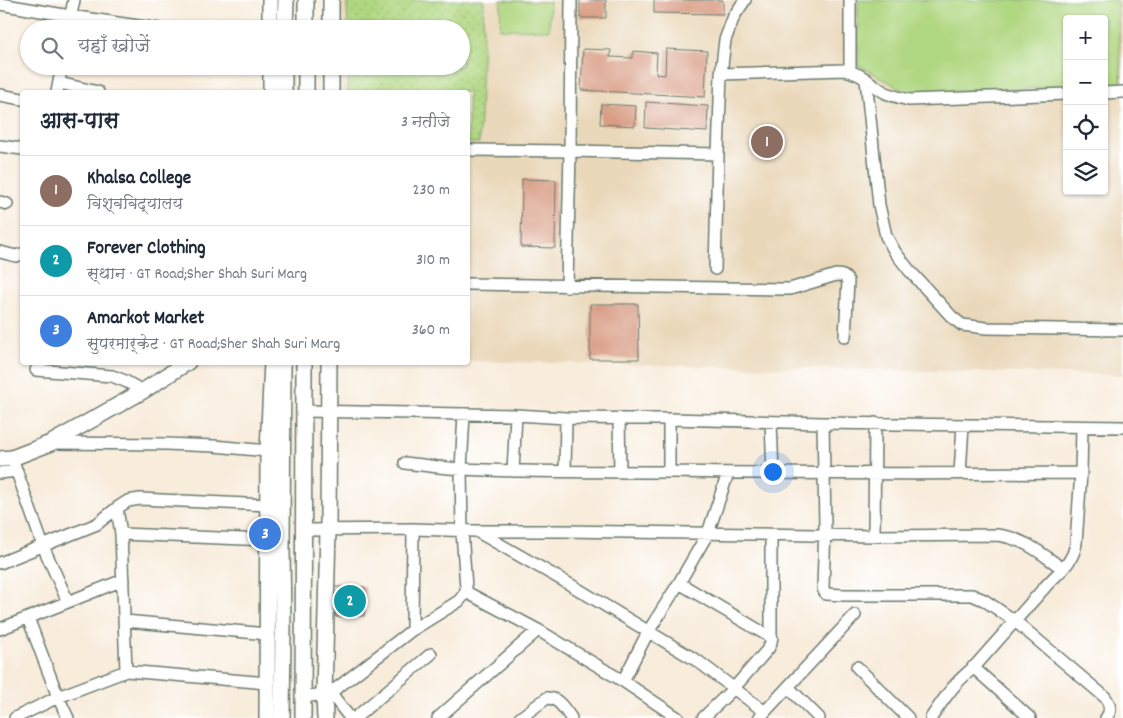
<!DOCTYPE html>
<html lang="hi">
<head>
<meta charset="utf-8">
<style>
	:root { --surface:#fff; --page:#f2f2f3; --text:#1f2937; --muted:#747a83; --line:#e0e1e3; --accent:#1f6fb2 }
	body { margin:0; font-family:Dekko,"Playpen Sans Deva",sans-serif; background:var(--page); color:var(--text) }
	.controls { position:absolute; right:15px; top:15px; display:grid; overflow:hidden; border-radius:5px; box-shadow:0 1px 4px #0004 }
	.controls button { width:45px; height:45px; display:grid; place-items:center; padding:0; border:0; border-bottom:1px solid var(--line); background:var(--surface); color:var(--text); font:25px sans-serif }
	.you { position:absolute; left:772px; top:471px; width:18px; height:18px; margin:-12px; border:4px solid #fff; border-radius:50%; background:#1a73e8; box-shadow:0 0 0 8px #1a73e833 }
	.badge { display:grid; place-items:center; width:32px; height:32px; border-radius:50%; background:var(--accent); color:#fff; font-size:16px; font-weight:700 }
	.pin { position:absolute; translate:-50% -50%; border:2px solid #fff; box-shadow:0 1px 5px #0006 }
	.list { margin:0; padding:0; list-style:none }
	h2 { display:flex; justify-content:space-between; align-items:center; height:65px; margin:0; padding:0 20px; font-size:21px }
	h2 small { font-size:16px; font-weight:400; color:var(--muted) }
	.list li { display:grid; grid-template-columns:32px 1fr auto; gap:15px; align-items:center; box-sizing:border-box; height:70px; padding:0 20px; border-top:1px solid var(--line) }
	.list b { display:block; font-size:19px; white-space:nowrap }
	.list p { margin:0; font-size:16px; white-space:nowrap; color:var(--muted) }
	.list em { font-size:16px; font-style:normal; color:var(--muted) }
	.icon { flex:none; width:28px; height:28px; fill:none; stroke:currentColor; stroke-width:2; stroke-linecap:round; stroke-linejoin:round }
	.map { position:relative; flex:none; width:1123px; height:718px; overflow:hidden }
	.search { position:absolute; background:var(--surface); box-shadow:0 1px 4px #0004; left:20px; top:20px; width:450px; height:55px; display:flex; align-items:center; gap:12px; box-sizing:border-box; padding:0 18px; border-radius:28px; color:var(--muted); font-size:19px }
	.panel { position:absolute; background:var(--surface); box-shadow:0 1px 4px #0004; left:20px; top:90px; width:450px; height:275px; border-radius:5px }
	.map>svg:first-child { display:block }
	.built { fill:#ead8ba; fill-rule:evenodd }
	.grass { fill:url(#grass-dots); stroke:#688a5a }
	.park { fill:#b0d781; stroke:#688a5a }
	.building { fill:#d89b83 }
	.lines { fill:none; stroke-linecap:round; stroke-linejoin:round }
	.minor-casing { stroke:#6b7a6e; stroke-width:14 }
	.major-casing { stroke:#6b7a6e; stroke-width:18 }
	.minor { stroke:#fff; stroke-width:11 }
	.major { stroke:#fff; stroke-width:15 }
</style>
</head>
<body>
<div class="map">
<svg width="1123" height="718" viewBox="0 0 1123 718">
	<defs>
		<pattern id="grass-dots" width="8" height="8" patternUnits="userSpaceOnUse" patternTransform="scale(1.25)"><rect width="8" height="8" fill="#b0d781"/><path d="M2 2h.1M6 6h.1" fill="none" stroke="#97b970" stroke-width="1.8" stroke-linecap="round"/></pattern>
	</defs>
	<rect width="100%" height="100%" fill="#fff"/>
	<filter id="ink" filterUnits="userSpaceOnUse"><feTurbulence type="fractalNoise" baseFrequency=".02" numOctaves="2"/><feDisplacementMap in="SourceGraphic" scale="10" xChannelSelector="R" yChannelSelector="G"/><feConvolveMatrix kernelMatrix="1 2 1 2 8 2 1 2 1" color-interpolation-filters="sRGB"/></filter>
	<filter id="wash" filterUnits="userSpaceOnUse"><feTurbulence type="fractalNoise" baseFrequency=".0096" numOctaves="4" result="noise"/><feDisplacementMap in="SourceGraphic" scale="20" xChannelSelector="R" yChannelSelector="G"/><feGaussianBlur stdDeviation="1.12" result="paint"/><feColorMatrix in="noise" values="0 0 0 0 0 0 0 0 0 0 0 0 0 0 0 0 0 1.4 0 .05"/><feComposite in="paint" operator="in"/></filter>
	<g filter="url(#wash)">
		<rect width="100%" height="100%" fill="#f8ecdb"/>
		<!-- built -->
		<path class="built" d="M339,0h784v375l-655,-14v-269h-129v-26h122v-37h-122zM1067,19h37v172h-37z"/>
		<!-- grass -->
		<path class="grass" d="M347,0h137l-5,143h-11v-51h-120v-26h113v-37h-113z"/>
		<!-- park -->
		<path class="park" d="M501,0l49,2 -1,28 -49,-1z
			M858,0h259l5,85h-18v-66h-37v68l-159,6 -50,-28z"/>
		<g id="blocks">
			<!-- building -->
			<path class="building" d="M580,0h26v18h-26z
				M654,0h69v14l-69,-1z
				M583,49l28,1 -1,7 23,1v-7l24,2 -1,21 9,1 1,-26 41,2 -2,46 -124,-7z
				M646,102l62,4 -1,26 -62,-4z
				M601,104l35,2 -1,20 -35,-2z
				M522,179l34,1 -1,68 -34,-1z
				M590,304h48l1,55h-49z
				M334,587h31l-1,29 -28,1z"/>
		</g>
	</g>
	<g filter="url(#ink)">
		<use href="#blocks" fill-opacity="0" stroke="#6b7a6e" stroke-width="1"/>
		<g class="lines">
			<defs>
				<path id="minor" d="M850,0v71
					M0,4l70,12 89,13
					M68,29l6,-29
					M721,74l123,-4c17,2 27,15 42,23 7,3 16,5 23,7l158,-6
					M866,79l13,126 7,31 9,16 14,18 43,47 10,8 24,3 137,2
					M59,83l39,9
					M57,92l5,-26
					M1104,93l19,-1
					M0,95l22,4
					M0,146l22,3
					M468,150l102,1 148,3
					M0,202l7,2
					M0,252l16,4 6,-2
					M715,269l3,-115 3,-80 4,-34 9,-24 11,-16
					M468,284l312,5h10l46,-14c6,0 9,1 12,6l-3,56
					M567,287l3,-136 1,-151
					M36,370l76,6 13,5 18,10
					M305,411l211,4 50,3 103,1 154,4 300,4
					M619,418l1,54
					M669,419v53
					M771,422l2,52
					M823,423l2,102 -2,63 1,3 2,3 18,1h128l12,5 31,21 90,76c5,7 7,14 1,21
					M52,443l113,1 49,2 54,5
					M12,458l31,88 25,56
					M405,463c19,2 38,5 57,6 69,4 138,2 207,3 138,2 275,2 412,1
					M513,471l3,-56
					M565,471l1,-53
					M0,473l17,-2
					M960,474l3,-49
					M117,508l4,26 5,137
					M304,530l109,-1 63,2h86l312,5 123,-1c27,3 45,19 66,34
					M478,532l93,53 128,77 66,50
					M121,534l147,6
					M874,536l1,-113
					M0,563l97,-39 20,-16 11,-7 12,-2 128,6
					M679,583l93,55
					M466,592l72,38 85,51 55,37
					M28,618l30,79 10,21
					M125,621l142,13
					M0,629l123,-49
					M412,630l1,-101
					M857,667l51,51
					M973,667l57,51
					M623,681l25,-49 31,-49 29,-50 20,-60
					M788,687l31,31
					M330,692l20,26
					M303,697l21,-3 13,-6 75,-58 47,-29 7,-9v-4l-4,-57 -1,-62 3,-55
					M15,718l43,-21 68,-26 141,12
					M355,718l76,-64
					M438,718l100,-88
					M520,718l27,-20c11,-1 18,12 24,20
					M703,718l31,-30 34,-39 3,-6v-108
					M759,718l96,-103
					M931,718c8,-12 16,-24 25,-34 6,-7 14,-13 20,-19 23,-26 46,-52 69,-78 13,-15 28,-23 31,-44l5,-70 1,-46"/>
				<path id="major" d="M270,0v29
					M285,29l1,-29
					M306,29v-29
					M331,29v-29
					M271,66v26
					M284,92v-26
					M306,92v-26
					M331,92v-26
					M0,459l12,-1 39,-15 92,-52 45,-29
					M267,718l1,-267 4,-89
					M282,718l1,-86 -1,-85 1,-185
					M303,718l1,-356
					M325,718l-1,-24 4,-164 1,-168"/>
			</defs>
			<!-- minor casing -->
			<use href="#minor" class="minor-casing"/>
			<!-- major casing -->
			<use href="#major" class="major-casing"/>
			<!-- minor -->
			<use href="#minor" class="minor"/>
			<!-- major -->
			<use href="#major" class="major"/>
		</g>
	</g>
</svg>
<div class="controls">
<button>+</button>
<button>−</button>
<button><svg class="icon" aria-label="locate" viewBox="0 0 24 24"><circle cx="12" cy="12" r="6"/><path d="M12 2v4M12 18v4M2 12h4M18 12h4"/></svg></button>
<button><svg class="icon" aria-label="layers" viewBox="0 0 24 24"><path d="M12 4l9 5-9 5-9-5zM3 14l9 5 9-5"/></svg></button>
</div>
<div class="you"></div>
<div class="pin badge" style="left:767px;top:142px;background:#8d6e63">1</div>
<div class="pin badge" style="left:350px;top:601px;background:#0f9aa8">2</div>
<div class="pin badge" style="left:265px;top:534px;background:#3f7fe0">3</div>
<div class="search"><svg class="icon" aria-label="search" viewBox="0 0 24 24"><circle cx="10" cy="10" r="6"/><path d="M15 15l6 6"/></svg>यहाँ खोजें</div>
<section class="panel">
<h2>आस-पास<small>3 नतीजे</small></h2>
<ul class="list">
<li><span class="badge" style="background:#8d6e63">1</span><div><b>Khalsa College</b><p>विश्वविद्यालय</p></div><em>230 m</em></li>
<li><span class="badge" style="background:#0f9aa8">2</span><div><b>Forever Clothing</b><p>स्थान · GT Road;Sher Shah Suri Marg</p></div><em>310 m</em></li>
<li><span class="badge" style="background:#3f7fe0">3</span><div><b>Amarkot Market</b><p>सुपरमार्केट · GT Road;Sher Shah Suri Marg</p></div><em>360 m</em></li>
</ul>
</section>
</div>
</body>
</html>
